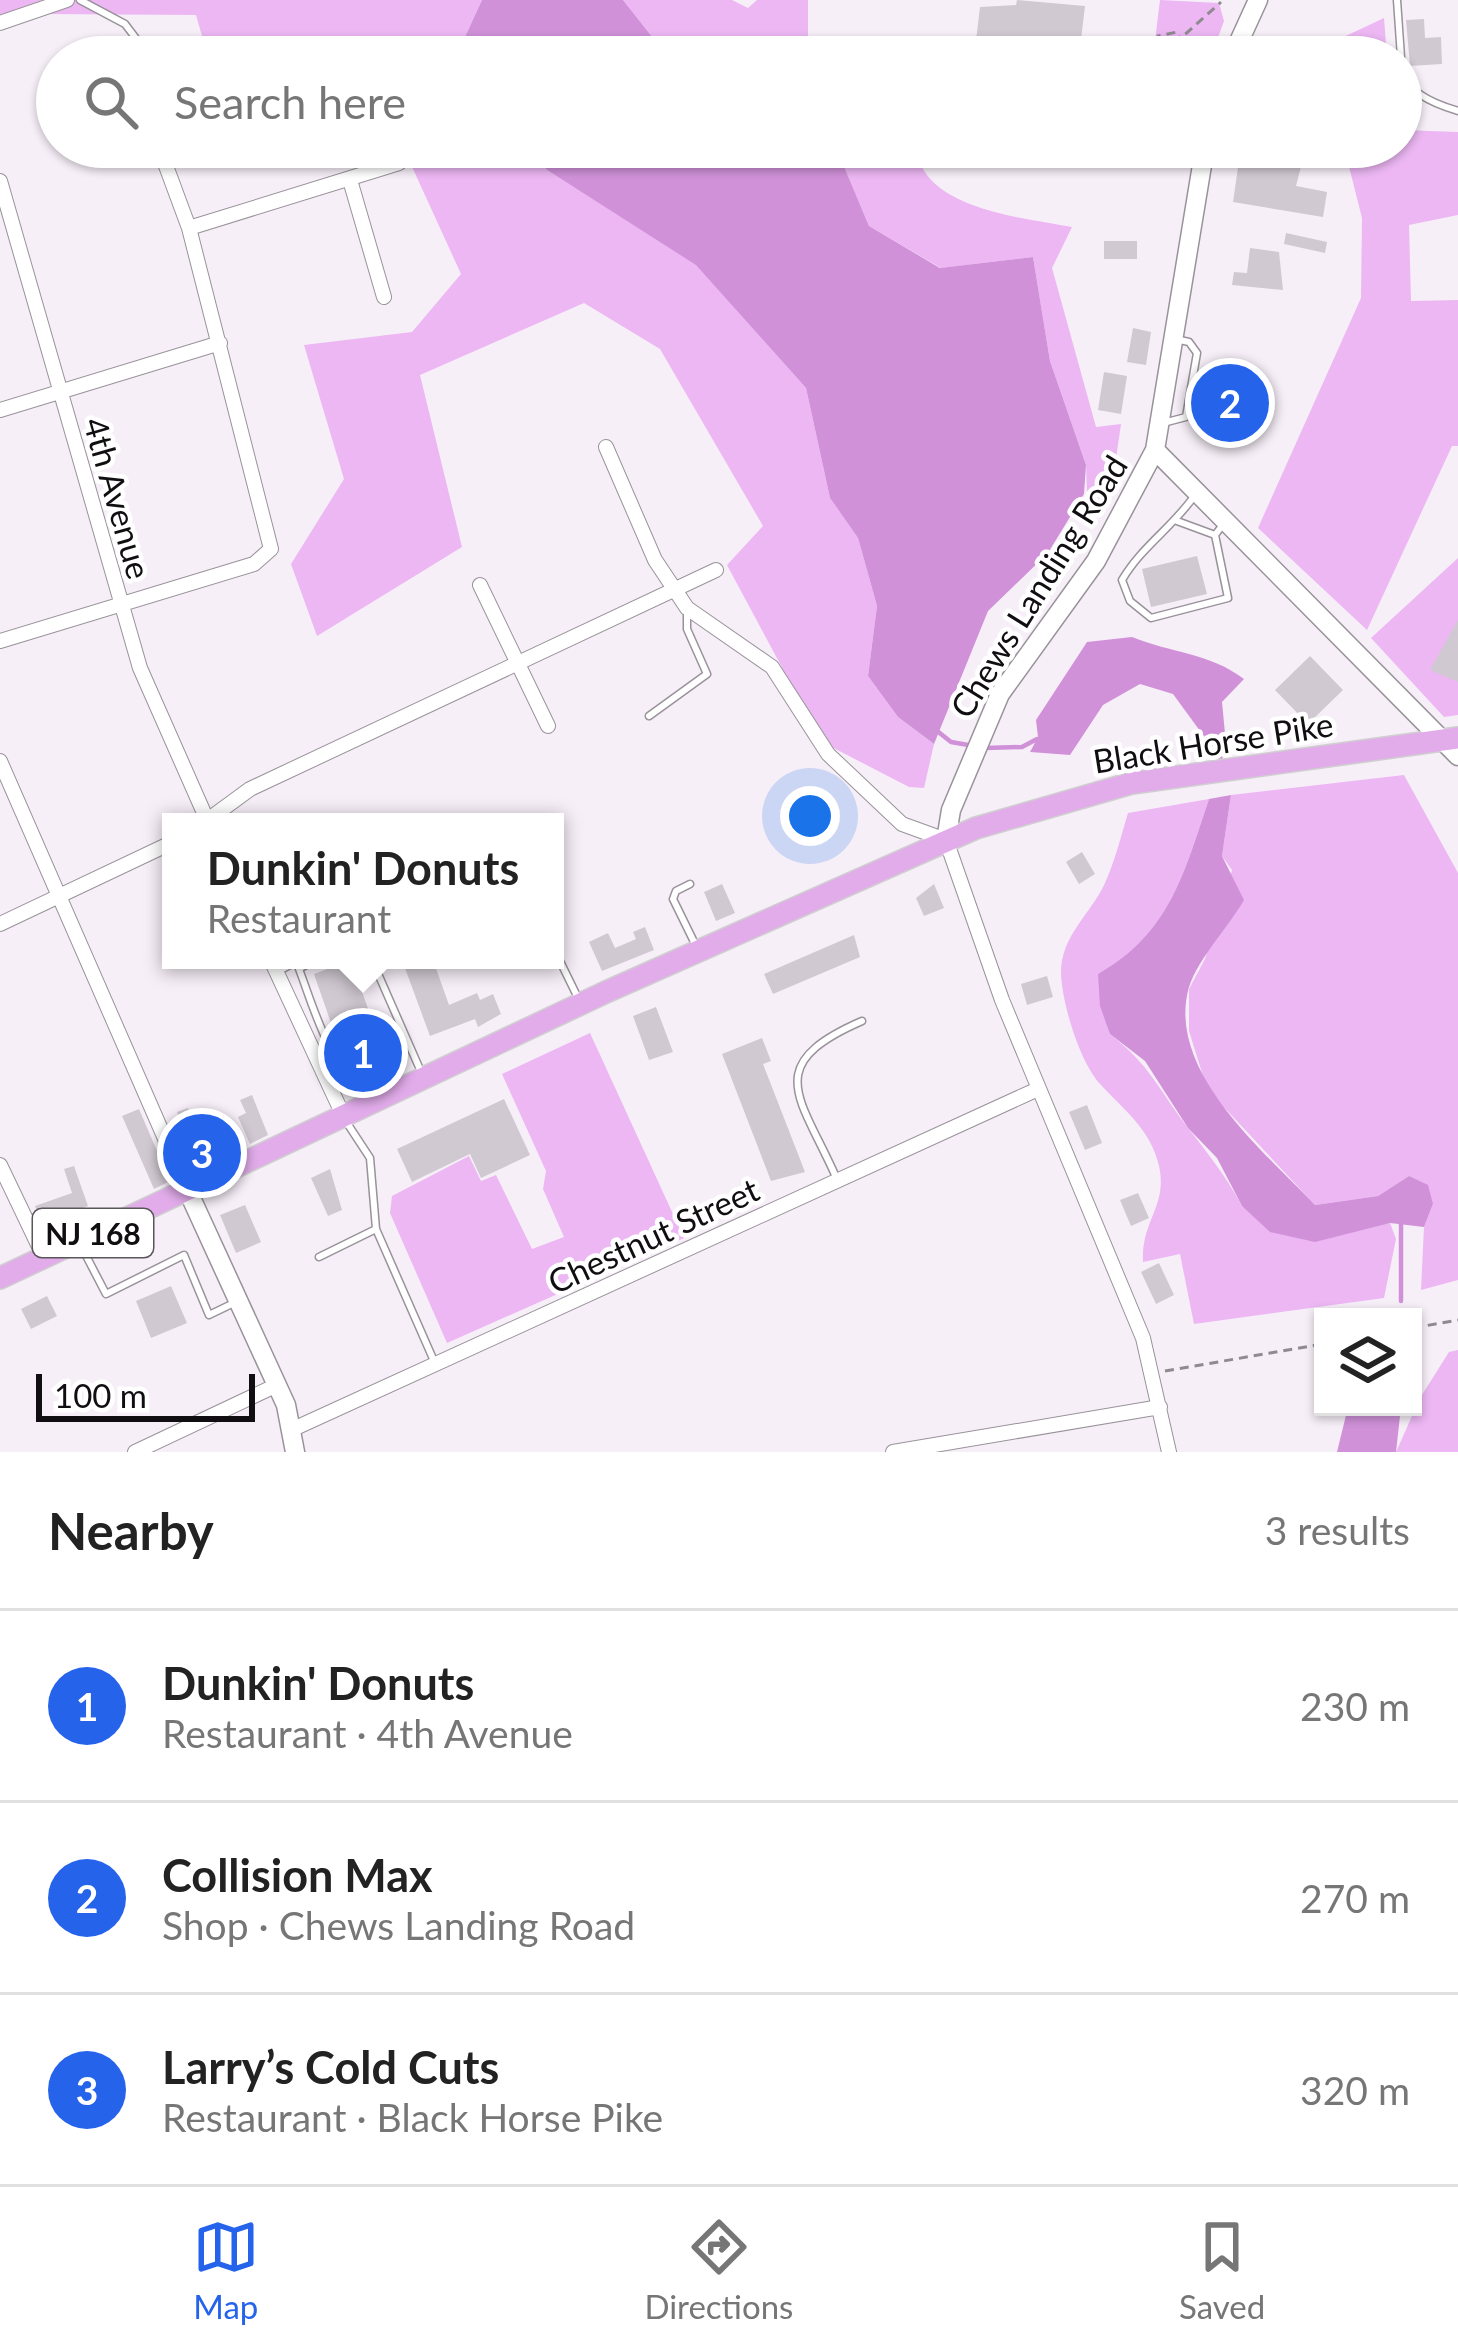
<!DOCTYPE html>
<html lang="en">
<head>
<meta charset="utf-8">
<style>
	:root { --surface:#fff; --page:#f6f6f6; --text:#222; --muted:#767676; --line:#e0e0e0; --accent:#2563eb }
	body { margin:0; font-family:Lato,sans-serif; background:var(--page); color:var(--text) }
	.controls { position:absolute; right:36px; bottom:36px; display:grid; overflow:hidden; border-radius:0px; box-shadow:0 3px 9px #0004 }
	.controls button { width:108px; height:108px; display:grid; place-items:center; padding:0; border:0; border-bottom:3px solid var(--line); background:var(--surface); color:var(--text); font:60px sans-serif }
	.scale { position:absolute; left:36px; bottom:30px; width:219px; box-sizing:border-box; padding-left:12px; border:6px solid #110e11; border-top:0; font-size:33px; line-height:42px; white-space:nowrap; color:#110e11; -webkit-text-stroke:9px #fff; paint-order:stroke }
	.you { position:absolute; left:810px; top:816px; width:42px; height:42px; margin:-30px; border:9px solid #fff; border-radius:50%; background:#1a73e8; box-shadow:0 0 0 18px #1a73e833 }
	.badge { display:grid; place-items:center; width:78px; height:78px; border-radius:50%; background:var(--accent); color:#fff; font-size:39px; font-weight:700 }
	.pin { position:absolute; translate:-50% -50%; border:6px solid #fff; box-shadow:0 3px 12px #0006 }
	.popup { position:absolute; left:162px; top:813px; width:402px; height:156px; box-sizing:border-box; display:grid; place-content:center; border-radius:0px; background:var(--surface); filter:drop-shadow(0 3px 9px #0005); font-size:39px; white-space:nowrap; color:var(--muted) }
	.popup b { font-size:45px; color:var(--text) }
	.popup::after { content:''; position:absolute; left:50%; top:100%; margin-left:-24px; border:24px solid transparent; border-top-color:var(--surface) }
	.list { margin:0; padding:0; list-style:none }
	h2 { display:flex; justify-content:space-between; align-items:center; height:156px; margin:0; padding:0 48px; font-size:51px }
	h2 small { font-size:39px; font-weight:400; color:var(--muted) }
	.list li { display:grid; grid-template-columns:78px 1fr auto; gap:36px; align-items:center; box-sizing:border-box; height:192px; padding:0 48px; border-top:3px solid var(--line) }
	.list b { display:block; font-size:45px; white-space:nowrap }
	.list p { margin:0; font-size:39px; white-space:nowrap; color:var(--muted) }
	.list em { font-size:39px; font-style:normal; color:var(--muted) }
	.icon { flex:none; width:66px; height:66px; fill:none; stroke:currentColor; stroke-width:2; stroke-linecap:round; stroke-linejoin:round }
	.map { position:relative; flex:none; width:1458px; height:1452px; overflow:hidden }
	.search { position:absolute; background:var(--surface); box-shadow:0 3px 9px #0004; left:36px; right:36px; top:36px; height:132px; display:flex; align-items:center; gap:30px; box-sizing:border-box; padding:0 42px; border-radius:66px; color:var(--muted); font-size:45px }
	.sheet { height:732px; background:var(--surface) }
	nav { display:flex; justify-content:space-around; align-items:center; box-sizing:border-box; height:168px; border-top:3px solid var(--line); background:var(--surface); font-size:33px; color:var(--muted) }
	nav a { display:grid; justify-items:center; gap:6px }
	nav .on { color:var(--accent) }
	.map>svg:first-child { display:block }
	.green { fill:#ecb7f3 }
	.water { fill:#d091d9 }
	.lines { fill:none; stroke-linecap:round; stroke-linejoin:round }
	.stream { stroke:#d091d9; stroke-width:4.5 }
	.building { fill:#d1c9d2 }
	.lane-casing { stroke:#99929a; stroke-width:9 }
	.street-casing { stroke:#99929a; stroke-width:16 }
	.secondary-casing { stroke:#99929a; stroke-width:21 }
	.primary-casing { stroke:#cfcfcf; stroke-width:24 }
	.path { stroke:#8f8a90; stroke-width:3; stroke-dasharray:9 6; stroke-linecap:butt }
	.lane { stroke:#fff; stroke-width:6 }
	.street { stroke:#fff; stroke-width:14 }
	.secondary { stroke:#fff; stroke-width:18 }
	.primary { stroke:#e2aceb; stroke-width:21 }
	.labels { text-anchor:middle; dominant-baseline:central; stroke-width:9; stroke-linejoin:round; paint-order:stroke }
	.shield { fill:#fff; stroke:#585658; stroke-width:3 }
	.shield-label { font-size:30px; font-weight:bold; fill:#110e11 }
	.street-label { font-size:33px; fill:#110e11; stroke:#fff }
</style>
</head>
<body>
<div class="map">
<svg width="1458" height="1452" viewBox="0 0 1458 1452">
	<rect width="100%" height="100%" fill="#f7eff8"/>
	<!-- green -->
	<path class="green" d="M0,0h482l-18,39 4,18h-260l-12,-42 -153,-1 -43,14z
		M623,0h109l16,8 9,-8h51v43l28,14h-168z
		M1160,0l59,3 5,18 -13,36h-58z
		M1384,18l3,39h-67l-2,-8z
		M1401,130l57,2v83l-49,10 2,76 47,-1v146h-6l-85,184 -109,-102 103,-230 1,-80 -18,-71h57z
		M403,147h125l19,23 149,94 110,124 24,110 28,40 19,68 -9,70 30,41 36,27 -10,44 -15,-1 -87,-45 -95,-177 36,-39 -103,-177 -76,-46 -164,72 42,172 -145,89 -26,-72 53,-85 -40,-134 108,-13 49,-58z
		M785,147h132c3,62 108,71 155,80l-20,41 44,159 25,-3 -11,76 -22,20 -2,-55 -36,-104 -17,-104 -92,11 -72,-42 -26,-62z
		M1458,558v157l-14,2 -73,-79z
		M1404,775l54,98v407l-37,10 3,-63 9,-23 -24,-28 -31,20 -63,9 -108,-116 -18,-58v-42l16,-30 27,-89 -10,-14 9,-61z
		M1209,799c-25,74 -39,134 -111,175l12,60c41,32 48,55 78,94 21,27 38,48 54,78l123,21 25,-4 6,16 -12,59 -190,26 -14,-70 -37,8c-2,-42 25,-56 16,-96 -8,-36 -34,-55 -58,-81 -21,-22 -39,-81 -40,-112 0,-38 30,-59 44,-90 10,-22 16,-47 23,-70z
		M590,1033l94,205 -237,105 -57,-130 2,-17 77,-40 12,25 15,-6 36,74 32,-12 -21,-48 3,-18 -44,-97z
		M1458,1350v102h-62l24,-54 29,-46z"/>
	<!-- water -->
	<path class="water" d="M482,0h141l45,57h-200l-4,-18z
		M528,147h257l58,17 26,62 71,42 93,-11 17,104 36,104 -2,29 -36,59 -60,58 -54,133 -36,-27 -30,-41 9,-70 -19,-68 -28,-40 -24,-110 -110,-123 -149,-95z
		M1132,637c39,16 78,16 112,42l-22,23 4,42 -15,2 -38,-52 -33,-10 -37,21 -33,50 -40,-3 8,-15 -2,-17 51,-78z
		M1231,795l-9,61 22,44c-16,28 -45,57 -55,87 -24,84 76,165 126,218l63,-9 31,-20 19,9 5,19 -9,23 -34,-4 -75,19 -45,-10 -28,-26 -25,-48 -29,-30 -43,-67 -35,-27 -10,-28 -2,-32c72,-41 86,-101 111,-175z
		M1348,1407h53l-5,45h-59z"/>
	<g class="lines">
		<!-- stream -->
		<path class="stream" d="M936,730l15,12 23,4
			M1218,739l3,24
			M985,748l37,-1 15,-8
			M1401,1301v-77"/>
	</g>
	<!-- building -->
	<path class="building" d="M1017,0l68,6 -6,51h-105l6,-50 36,-2z
		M1424,19l1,19 16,-1 1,27 -32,2 -4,-46z
		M1241,147h65l-10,39 31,6 -4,25 -90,-15z
		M1286,233l41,9 -2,11 -41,-9z
		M1104,241h33v18h-33z
		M1250,248l29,4 4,38 -51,-5 2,-13 13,1z
		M1133,328l18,4 -5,33 -19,-3z
		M1205,366l58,10 -8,49 -27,-4 -3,17 -28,-4z
		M1104,372l23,4 -6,38 -23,-4z
		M1197,556l10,38 -56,13 -9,-38z
		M1458,620v62l-28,-12z
		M1310,656l33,34 -35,34 -33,-34z
		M1082,852l13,22 -16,10 -13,-22z
		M722,884l13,29 -19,8 -12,-29z
		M934,884l10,24 -20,8 -8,-18z
		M645,927l9,23 -52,21 -13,-29 19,-9 7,15 21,-9 -3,-7z
		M854,935l6,22 -87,37 -9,-20z
		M351,960l35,100 -29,12 -17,-23 -26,-75z
		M402,960h31l16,45 28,-12 3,7 13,-6 8,20 -23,13 -3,-8 -45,17z
		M1047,976l6,21 -26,8 -6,-21z
		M656,1007l17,45 -24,8 -16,-44z
		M762,1038l9,23 -8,3 42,108 -34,9 -49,-127z
		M252,1095l16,40 -18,9 -12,-27 8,-4 -6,-13z
		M504,1099l26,56 -49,23 -11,-24 -58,28 -15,-33z
		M1087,1105l15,38 -17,7 -16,-38z
		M188,1108l9,24 12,-5 12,30 -22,11 -22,-56z
		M139,1109l31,72 -16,8 -32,-73z
		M74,1166l14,40 -24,9 5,14 -22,9 -12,-32 37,-13 -8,-24z
		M330,1169l12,41 -14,6 -17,-38z
		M1138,1193l11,25 -18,8 -11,-26z
		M245,1205l16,37 -25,11 -16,-38z
		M1159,1263l15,32 -18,9 -15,-32z
		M171,1286l16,37 -36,15 -15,-37z
		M47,1296l10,20 -26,13 -10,-20z"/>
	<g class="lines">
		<defs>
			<path id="lane" d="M80,0l45,24 25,33
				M1397,0l4,57
				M1401,61c2,31 31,42 57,50
				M1163,423l23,-6 11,-64 -8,-11 -14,-3
				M1195,495c-22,32 -53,51 -73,85l8,21 21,17 77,-20 -13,-63 10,-13
				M1177,521l38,14
				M649,716l58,-42 -20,-45v-17
				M690,884l-14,7 -3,8 24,49
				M555,951l24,49
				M315,960l-16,9c15,39 30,99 68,119l5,9
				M372,960l50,114
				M277,972l22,-12
				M347,1123l23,35 6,71 58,132
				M836,1177c-36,-81 -75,-112 26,-156
				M80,1244l26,50 78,-39 25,60 27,-13
				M319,1257l57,-28"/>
			<path id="street" d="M0,23l67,-23
				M350,180l34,117
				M0,181l140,487 68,154
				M189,228l210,-65
				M0,410l220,-67
				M606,447l49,113 32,48 85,59 56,87 74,70 44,16 56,160 141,338 26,114
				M480,585l68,141
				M0,641l254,-77 17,-15 -82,-321 -30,-81
				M0,761l187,428
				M205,822l45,-33 466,-219
				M0,924l171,-81
				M271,960l72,155
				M0,1165l44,92
				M291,1430l747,-341
				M135,1452l142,-67
				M893,1452l267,-45"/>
			<path id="secondary" d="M1232,57l26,-57
				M1155,450l303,306
				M946,840l5,-30 49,-116 96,-133 59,-111 50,-303
				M187,1189l99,216 9,47"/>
			<path id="primary" d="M0,1278l606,-286 370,-164 156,-45 326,-45"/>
		</defs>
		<!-- lane casing -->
		<use href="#lane" class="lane-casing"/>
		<!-- street casing -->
		<use href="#street" class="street-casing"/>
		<!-- secondary casing -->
		<use href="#secondary" class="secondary-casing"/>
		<!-- primary casing -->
		<use href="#primary" class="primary-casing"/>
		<!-- path -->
		<path class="path" d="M1161,37l12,16
			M1154,57l4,-21 19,-4 2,5
			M1174,57l10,-13 -4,-5 41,-37
			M1413,1328l45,-8
			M1165,1371l158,-27"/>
		<!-- lane -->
		<use href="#lane" class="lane"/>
		<!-- street -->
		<use href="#street" class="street"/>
		<!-- secondary -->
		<use href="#secondary" class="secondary"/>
		<!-- primary -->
		<use href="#primary" class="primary"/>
	</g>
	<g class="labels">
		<!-- shield labels -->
		<rect class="shield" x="33" y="1209" width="120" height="48" rx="9"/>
		<g class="shield-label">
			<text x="93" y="1233">NJ 168</text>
		</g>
		<!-- street labels -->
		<g class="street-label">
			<text transform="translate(118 498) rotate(74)">4th Avenue</text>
			<text transform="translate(1038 586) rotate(-58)">Chews Landing Road</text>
			<text transform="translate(1213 742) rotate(-9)">Black Horse Pike</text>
			<text transform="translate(653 1235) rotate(-25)">Chestnut Street</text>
		</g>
	</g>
</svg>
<div class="controls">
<button><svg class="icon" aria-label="layers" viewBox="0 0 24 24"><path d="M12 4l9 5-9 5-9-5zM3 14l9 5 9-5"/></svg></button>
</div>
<div class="scale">100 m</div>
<div class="you"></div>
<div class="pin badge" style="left:363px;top:1053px">1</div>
<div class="popup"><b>Dunkin' Donuts</b>Restaurant</div>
<div class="pin badge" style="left:1230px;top:403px">2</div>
<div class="pin badge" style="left:202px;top:1153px">3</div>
<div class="search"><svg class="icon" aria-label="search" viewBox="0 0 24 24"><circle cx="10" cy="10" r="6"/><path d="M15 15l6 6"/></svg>Search here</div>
</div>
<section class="sheet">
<h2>Nearby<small>3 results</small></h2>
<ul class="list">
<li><span class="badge">1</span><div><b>Dunkin' Donuts</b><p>Restaurant · 4th Avenue</p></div><em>230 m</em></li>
<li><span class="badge">2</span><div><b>Collision Max</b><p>Shop · Chews Landing Road</p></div><em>270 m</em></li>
<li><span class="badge">3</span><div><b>Larry’s Cold Cuts</b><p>Restaurant · Black Horse Pike</p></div><em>320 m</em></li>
</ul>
</section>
<nav>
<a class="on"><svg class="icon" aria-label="map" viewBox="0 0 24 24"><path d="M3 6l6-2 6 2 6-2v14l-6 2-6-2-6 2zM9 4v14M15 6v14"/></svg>Map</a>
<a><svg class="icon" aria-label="directions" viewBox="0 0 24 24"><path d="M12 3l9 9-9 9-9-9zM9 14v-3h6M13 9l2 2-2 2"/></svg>Directions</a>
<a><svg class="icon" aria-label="saved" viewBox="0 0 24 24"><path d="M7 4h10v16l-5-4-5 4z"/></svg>Saved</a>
</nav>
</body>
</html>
